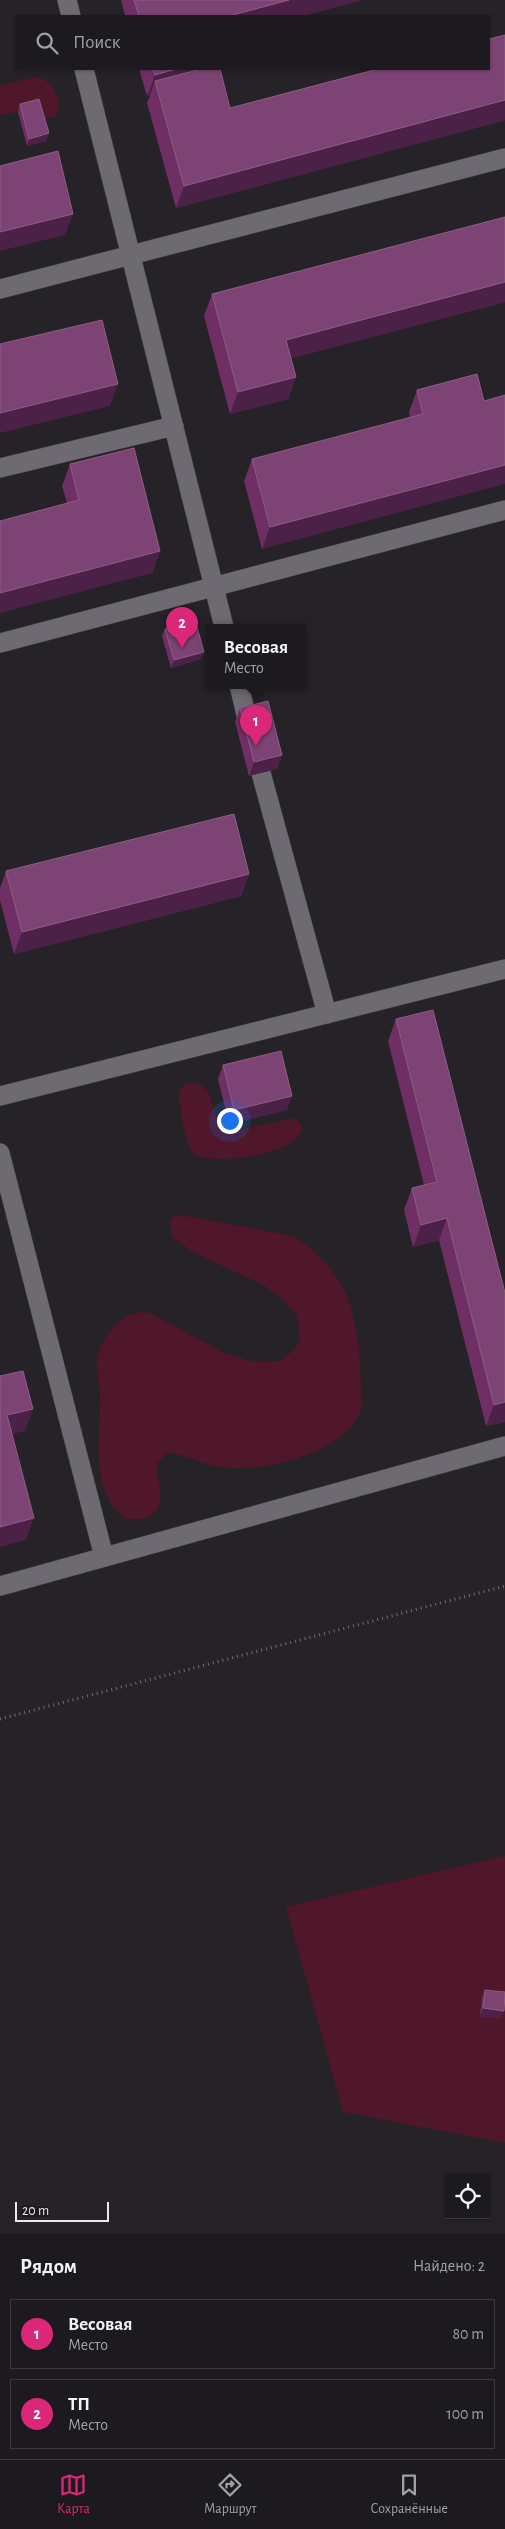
<!DOCTYPE html>
<html lang="ru">
<head>
<meta charset="utf-8">
<style>
	:root { --surface:#1c1a1e; --page:#252327; --text:#f1f3f6; --muted:#a0a1a4; --line:#3a383c; --accent:#db2777 }
	body { margin:0; font-family:"Alegreya Sans",sans-serif; background:var(--page); color:var(--text) }
	.controls { position:absolute; right:15px; bottom:15px; display:grid; overflow:hidden; border-radius:0px; box-shadow:0 1px 4px #0004 }
	.controls button { width:45px; height:45px; display:grid; place-items:center; padding:0; border:0; border-bottom:1px solid var(--line); background:var(--surface); color:var(--text); font:25px sans-serif }
	.scale { position:absolute; left:15px; bottom:12px; width:94px; box-sizing:border-box; padding-left:5px; border:2px solid #eae8ed; border-top:0; font-size:14px; line-height:18px; white-space:nowrap; color:#eae8ed; -webkit-text-stroke:4px #1c191f; paint-order:stroke }
	.you { position:absolute; left:229px; top:1120px; width:18px; height:18px; margin:-12px; border:4px solid #fff; border-radius:50%; background:#1a73e8; box-shadow:0 0 0 8px #1a73e833 }
	.badge { display:grid; place-items:center; width:32px; height:32px; border-radius:50%; background:var(--accent); color:#fff; font-size:16px; font-weight:700 }
	.pin { position:absolute; translate:-50% -41px; filter:drop-shadow(0 1px 2px #0008) }
	.pin::after { content:''; position:absolute; top:26px; width:18px; height:15px; background:inherit; clip-path:polygon(0 0,100% 0,50% 100%) }
	.popup { position:absolute; left:206px; top:624px; width:100px; height:65px; box-sizing:border-box; display:grid; place-content:center; border-radius:0px; background:var(--surface); filter:drop-shadow(0 1px 4px #0005); font-size:16px; white-space:nowrap; color:var(--muted) }
	.popup b { font-size:19px; color:var(--text) }
	.popup::after { content:''; position:absolute; left:50%; top:100%; margin-left:-10px; border:10px solid transparent; border-top-color:var(--surface) }
	.list { margin:0; padding:0; list-style:none }
	h2 { display:flex; justify-content:space-between; align-items:center; height:65px; margin:0; padding:0 20px; font-size:21px }
	h2 small { font-size:16px; font-weight:400; color:var(--muted) }
	.list li { display:grid; grid-template-columns:32px 1fr auto; gap:15px; align-items:center; box-sizing:border-box; height:70px; margin:0 10px 10px; padding:0 10px; border:1px solid var(--line); border-radius:0px }
	.list b { display:block; font-size:19px; white-space:nowrap }
	.list p { margin:0; font-size:16px; white-space:nowrap; color:var(--muted) }
	.list em { font-size:16px; font-style:normal; color:var(--muted) }
	.icon { flex:none; width:28px; height:28px; fill:none; stroke:currentColor; stroke-width:2; stroke-linecap:round; stroke-linejoin:round }
	.map { position:relative; flex:none; width:505px; height:2234px; overflow:hidden }
	.search { position:absolute; background:var(--surface); box-shadow:0 1px 4px #0004; left:15px; right:15px; top:15px; height:55px; display:flex; align-items:center; gap:12px; box-sizing:border-box; padding:0 18px; border-radius:0px; color:var(--muted); font-size:19px }
	.sheet { height:225px; background:var(--surface) }
	nav { display:flex; justify-content:space-around; align-items:center; box-sizing:border-box; height:70px; border-top:1px solid var(--line); background:var(--surface); font-size:14px; color:var(--muted) }
	nav a { display:grid; justify-items:center; gap:2px }
	nav .on { color:var(--accent) }
	.map>svg:first-child { display:block }
	.green { fill:#4f1729 }
	.lines { fill:none; stroke-linecap:round; stroke-linejoin:round }
	.lane-casing { stroke:#434146; stroke-width:20 }
	.path { stroke:#737076; stroke-width:3; stroke-dasharray:1 4; stroke-linecap:butt }
	.lane { stroke:#6d6a71; stroke-width:19 }
	.wall { fill:#6f2f65 }
	.shaded-wall { fill:#4c2147 }
	.building { fill:#7c4374; stroke:#8e5d87 }
</style>
</head>
<body>
<div class="map">
<svg width="505" height="2234" viewBox="0 0 505 2234">
	<rect width="100%" height="100%" fill="#252228"/>
	<!-- green -->
	<path class="green" d="M37,77c19,5 24,22 20,39l-17,4 -22,-8 -18,3v-30z
		M186,1083c34,-3 20,32 39,45l12,2 58,-12 7,8c3,30 -97,40 -108,28 -8,-9 -12,-31 -13,-43 -2,-11 -5,-21 5,-28z
		M180,1215l113,21c67,40 66,101 69,170 -11,47 -99,67 -141,61 -17,-2 -40,-15 -55,-14l-9,11c2,32 14,58 -31,55 -38,-27 -25,-82 -26,-122 0,-14 -6,-33 -1,-46 7,-20 27,-43 51,-38l75,40 29,9 26,-1 16,-13 4,-9 -3,-24 -18,-19 -16,-11 -70,-33 -20,-14 -4,-15 4,-7z
		M505,1856v287l-162,-31 -57,-205z"/>
	<g class="lines">
		<defs>
			<path id="lane" d="M67,0l4,16
				M84,69l140,558
				M0,289l505,-131
				M0,468l174,-42
				M0,643l505,-133
				M239,685l8,34
				M261,773l66,241
				M0,1096l505,-127
				M0,1153l104,404
				M0,1586l505,-140"/>
		</defs>
		<!-- lane casing -->
		<use href="#lane" class="lane-casing"/>
		<!-- path -->
		<path class="path" d="M0,1719l505,-133"/>
		<!-- lane -->
		<use href="#lane" class="lane"/>
	</g>
	<!-- wall -->
	<path class="wall" d="M121,0h241l-60,16h-177z
		M505,35v85l-329,88 -29,-105 3,-7h-3l-8,-27h81l10,39z
		M20,104l26,37 -19,5 -9,-34z
		M505,217v85l-214,56 5,19 -8,22 -58,15 -26,-98 8,-22z
		M477,374l-215,175 -18,-68 8,-22 158,-41 -1,-6 8,-22z
		M70,464l90,87 -8,22 -85,-70 -5,-17z
		M165,629l36,30 -30,9 -9,-32z
		M240,708l42,47 -5,14 -28,7 -14,-54z
		M6,871l243,3 -8,22 -227,58 -14,-54v-12z
		M396,1019l109,403 -19,4 -47,-186 -26,7 -9,-37 8,-22 12,-3 -36,-144z
		M223,1065l64,45 -58,14 -11,-45z
		M485,1990l19,21 -3,7 -21,-2 2,-18z"/>
	<!-- shaded-wall -->
	<path class="shaded-wall" d="M289,0h73l-60,16h-73z
		M176,69h36l-57,12 -5,15h-3l8,-21z
		M505,100v20l-329,88 8,-22z
		M49,133l-3,8 -19,5 2,-7z
		M73,214l-8,21 -65,16v-19z
		M505,282v20l-227,60 8,-22z
		M296,377l-8,22 -58,15 8,-22z
		M118,384l-8,22 -110,27v-20z
		M505,465v19l-243,65 8,-22z
		M160,551l-8,22 -152,40v-20z
		M204,652l-3,7 -30,9 3,-8z
		M282,755l-5,14 -28,7 5,-14z
		M249,874l-8,22 -227,58 8,-22z
		M292,1096l-5,14 -58,14 5,-14z
		M447,1218l-8,22 -26,7 8,-22z
		M505,1402v20l-19,4 8,-21z
		M33,1409l-8,22 -25,6 7,-22z
		M34,1518l-8,22 -26,7v-20z
		M483,2008l21,3 -3,7 -21,-2z"/>
	<!-- building -->
	<path class="building" d="M134,0h155l-60,16h-90z
		M505,35v65l-321,86 -29,-105 46,-12h19l10,39 148,-39h111v-30z
		M153,69h23l-21,6z
		M39,99l10,34 -20,6 -9,-35z
		M58,151l15,63 -73,18v-66z
		M505,217v65l-219,58 10,37 -58,15 -26,-98z
		M102,320l16,64 -118,29v-69z
		M477,374l7,27 21,-6v70l-235,62 -18,-68 171,-45 -6,-24z
		M134,448l26,103 -160,42v-72l79,-21 -9,-36z
		M195,620l9,32 -30,8 -9,-31z
		M268,701l14,54 -28,7 -14,-54z
		M234,814l15,60 -227,58 -16,-61z
		M433,1010l72,283v109l-11,3 -47,-187 -26,7 -9,-37 25,-6 -41,-163z
		M281,1051l11,45 -58,14 -11,-45z
		M23,1371l10,38 -26,6 27,103 -34,9v-151z
		M485,1990l20,2 -1,19 -21,-3z"/>
</svg>
<div class="controls">
<button><svg class="icon" aria-label="locate" viewBox="0 0 24 24"><circle cx="12" cy="12" r="6"/><path d="M12 2v4M12 18v4M2 12h4M18 12h4"/></svg></button>
</div>
<div class="scale">20 m</div>
<div class="you"></div>
<div class="pin badge" style="left:256px;top:746px">1</div>
<div class="popup"><b>Весовая</b>Место</div>
<div class="pin badge" style="left:182px;top:648px">2</div>
<div class="search"><svg class="icon" aria-label="search" viewBox="0 0 24 24"><circle cx="10" cy="10" r="6"/><path d="M15 15l6 6"/></svg>Поиск</div>
</div>
<section class="sheet">
<h2>Рядом<small>Найдено: 2</small></h2>
<ul class="list">
<li><span class="badge">1</span><div><b>Весовая</b><p>Место</p></div><em>80 m</em></li>
<li><span class="badge">2</span><div><b>ТП</b><p>Место</p></div><em>100 m</em></li>
</ul>
</section>
<nav>
<a class="on"><svg class="icon" aria-label="map" viewBox="0 0 24 24"><path d="M3 6l6-2 6 2 6-2v14l-6 2-6-2-6 2zM9 4v14M15 6v14"/></svg>Карта</a>
<a><svg class="icon" aria-label="directions" viewBox="0 0 24 24"><path d="M12 3l9 9-9 9-9-9zM9 14v-3h6M13 9l2 2-2 2"/></svg>Маршрут</a>
<a><svg class="icon" aria-label="saved" viewBox="0 0 24 24"><path d="M7 4h10v16l-5-4-5 4z"/></svg>Сохранённые</a>
</nav>
</body>
</html>
